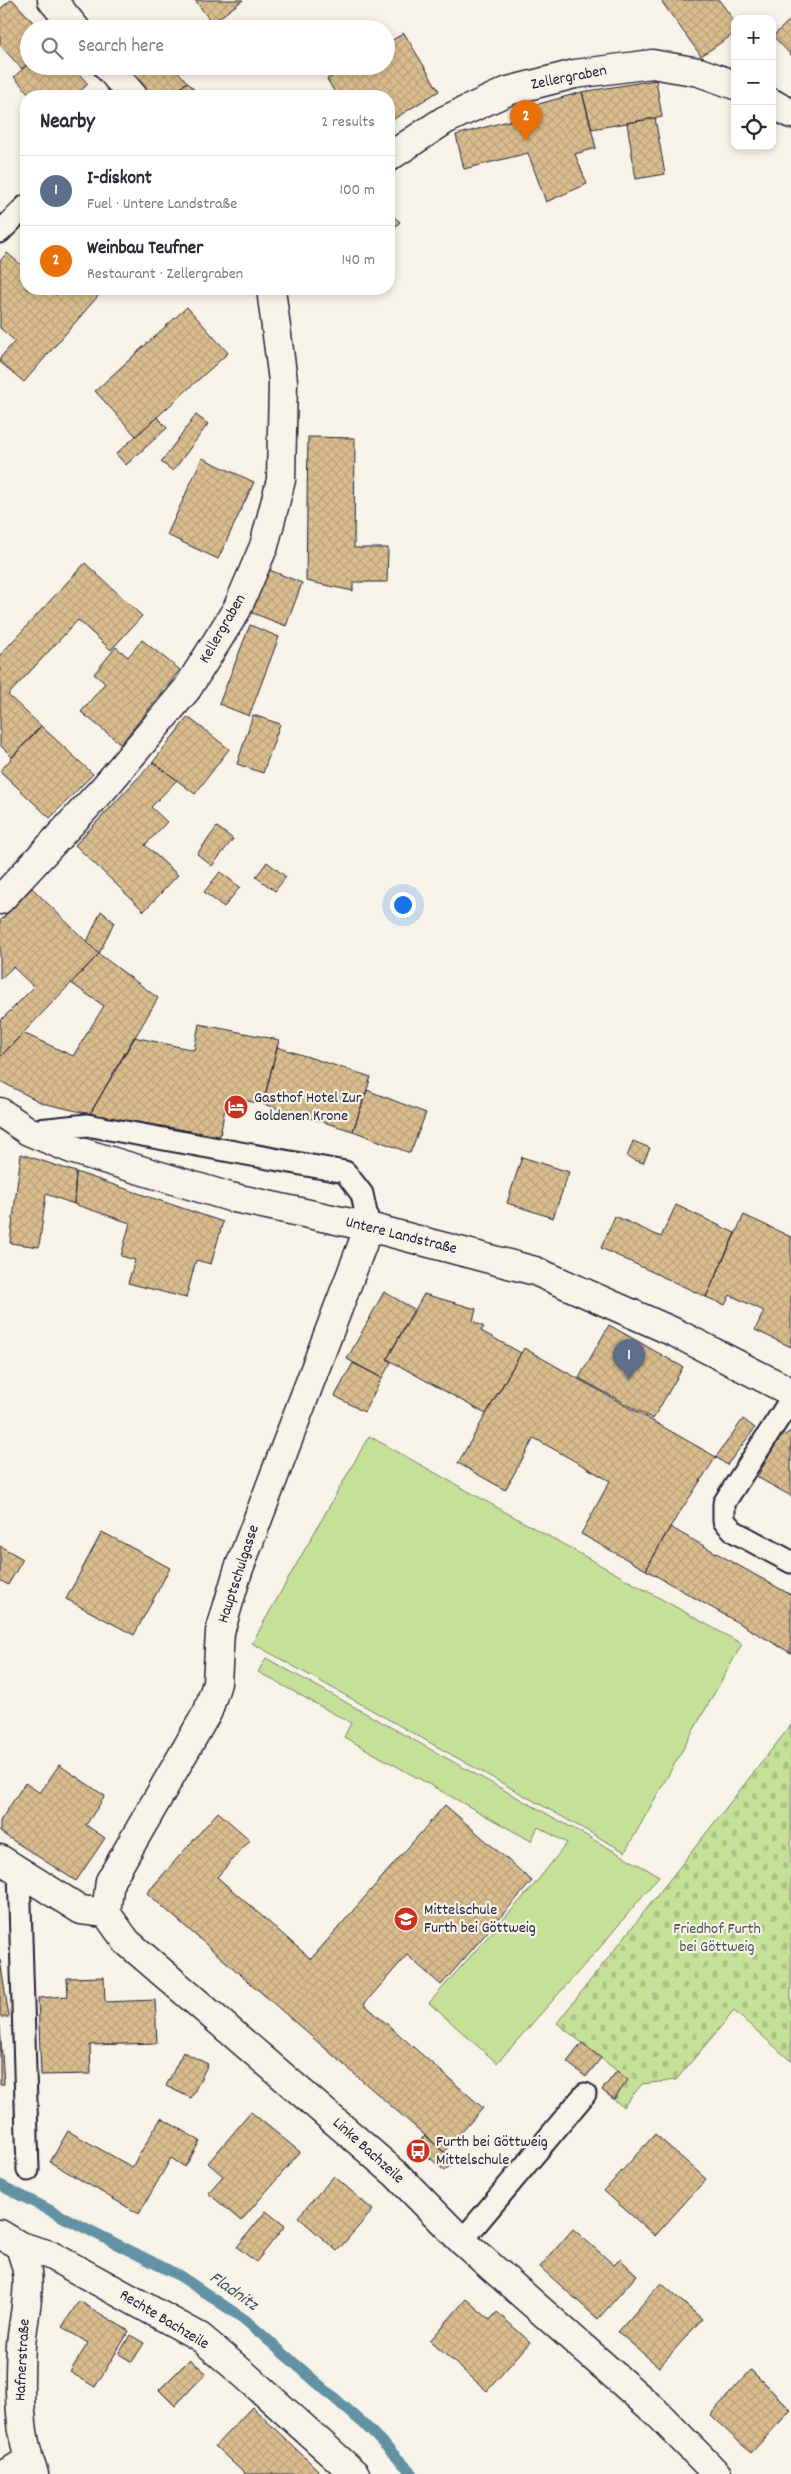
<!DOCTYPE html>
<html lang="en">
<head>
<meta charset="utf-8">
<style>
	:root { --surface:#fff; --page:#f7f7f7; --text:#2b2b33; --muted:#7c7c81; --line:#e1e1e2; --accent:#ea580c }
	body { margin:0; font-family:Dekko,sans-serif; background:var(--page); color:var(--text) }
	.controls { position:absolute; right:15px; top:15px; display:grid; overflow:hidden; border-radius:10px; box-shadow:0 2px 8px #0003 }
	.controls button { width:45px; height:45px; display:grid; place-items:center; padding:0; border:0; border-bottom:1px solid var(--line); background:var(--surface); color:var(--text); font:25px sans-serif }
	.you { position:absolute; left:402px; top:904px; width:18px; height:18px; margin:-12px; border:4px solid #fff; border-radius:50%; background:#1a73e8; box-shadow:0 0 0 8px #1a73e833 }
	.badge { display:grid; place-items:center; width:32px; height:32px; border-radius:50%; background:var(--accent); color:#fff; font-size:16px; font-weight:700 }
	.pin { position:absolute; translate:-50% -41px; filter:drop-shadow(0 1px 2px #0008) }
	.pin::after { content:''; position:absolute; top:26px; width:18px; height:15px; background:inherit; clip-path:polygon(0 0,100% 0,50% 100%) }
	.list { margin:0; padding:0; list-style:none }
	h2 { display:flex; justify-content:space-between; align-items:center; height:65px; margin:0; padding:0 20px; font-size:21px }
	h2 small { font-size:16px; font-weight:400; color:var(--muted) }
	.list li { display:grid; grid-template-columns:32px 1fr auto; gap:15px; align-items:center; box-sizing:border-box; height:70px; padding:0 20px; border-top:1px solid var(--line) }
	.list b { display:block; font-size:19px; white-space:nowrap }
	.list p { margin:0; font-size:16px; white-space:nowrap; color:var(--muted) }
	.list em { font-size:16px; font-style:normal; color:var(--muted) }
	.icon { flex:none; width:28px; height:28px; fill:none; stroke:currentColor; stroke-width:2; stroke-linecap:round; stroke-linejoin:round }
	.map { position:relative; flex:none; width:791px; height:2474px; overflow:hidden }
	.search { position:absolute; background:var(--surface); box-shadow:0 2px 8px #0003; left:20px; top:20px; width:375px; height:55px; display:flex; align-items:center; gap:12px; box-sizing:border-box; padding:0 18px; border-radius:28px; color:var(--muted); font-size:19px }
	.panel { position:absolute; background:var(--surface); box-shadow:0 2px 8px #0003; left:20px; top:90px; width:375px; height:205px; border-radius:20px }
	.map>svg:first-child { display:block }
	.cemetery { fill:url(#cemetery-stones); stroke:#748169 }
	.garden { fill:#c5e097; stroke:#748169 }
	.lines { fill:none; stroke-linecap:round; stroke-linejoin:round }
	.stream { stroke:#6292a4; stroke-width:11 }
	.building { fill:url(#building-cross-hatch); stroke:#22223b }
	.lane-casing { stroke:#22223b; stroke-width:25 }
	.street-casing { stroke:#22223b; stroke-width:31 }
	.secondary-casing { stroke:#22223b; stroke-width:31 }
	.lane { stroke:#f7f3e8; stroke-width:21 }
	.street { stroke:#f7f3e8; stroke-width:28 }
	.secondary { stroke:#f7f3e8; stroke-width:28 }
	.labels { text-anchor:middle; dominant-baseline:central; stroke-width:4.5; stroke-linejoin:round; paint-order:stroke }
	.street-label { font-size:16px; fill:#22223b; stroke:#f7f3e8 }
	.poi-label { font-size:16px; fill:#22223b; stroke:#f7f3e8; text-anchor:start }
	.park-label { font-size:16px; fill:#4b5252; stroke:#f7f3e8 }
	.water-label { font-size:18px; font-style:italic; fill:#3d5167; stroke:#f7f3e8 }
</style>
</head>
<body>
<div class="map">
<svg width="791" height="2474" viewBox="0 0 791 2474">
	<defs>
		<pattern id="cemetery-stones" width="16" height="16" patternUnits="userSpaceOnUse" patternTransform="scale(1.25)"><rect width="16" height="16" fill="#c5e097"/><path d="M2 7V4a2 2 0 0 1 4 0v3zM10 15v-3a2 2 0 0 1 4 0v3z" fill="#a9c083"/></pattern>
		<pattern id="building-cross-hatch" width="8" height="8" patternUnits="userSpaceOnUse" patternTransform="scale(1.25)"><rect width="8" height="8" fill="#dbbe8f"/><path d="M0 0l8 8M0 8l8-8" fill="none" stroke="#bca37c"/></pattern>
	</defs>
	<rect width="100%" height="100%" fill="#f7f3e8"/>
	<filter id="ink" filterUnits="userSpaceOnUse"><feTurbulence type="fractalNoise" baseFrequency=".02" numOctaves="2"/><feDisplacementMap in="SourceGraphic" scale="10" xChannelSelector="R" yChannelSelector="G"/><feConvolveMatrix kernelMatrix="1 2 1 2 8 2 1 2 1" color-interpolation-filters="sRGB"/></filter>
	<g filter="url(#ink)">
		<!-- cemetery -->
		<path class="cemetery" d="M791,1725v336l-57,-50 -58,69 -34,4 -19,23 -21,-17 15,-19 -60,-48z"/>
		<!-- garden -->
		<path class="garden" d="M369,1436l373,208 -117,208 -373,-209z
			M266,1658l393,218 -57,69 -105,118 -68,-60 105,-118 33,-42 -29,-16 -7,14 -187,-104 7,-14 -93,-51z"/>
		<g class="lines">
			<!-- stream -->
			<path class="stream" d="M0,2185l180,91 64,43 120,105 49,50"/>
		</g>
		<!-- building -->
		<path class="building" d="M11,0h2l26,29h-10v34l-7,6 -22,-24v-36z
			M195,0h48l-31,23z
			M665,0h54l16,22v11l-34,23 -39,-54z
			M791,19v36l-18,-19z
			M404,33l35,58 -50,31v-26h-52l-10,-17 22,-13h37v-22z
			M29,63v3h43l16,18 -13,12h-44l-17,-19z
			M142,66h31l14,16 -16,14h-19l-19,-21z
			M656,80l6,37 -70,12 -10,-37z
			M187,82l13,14h-29z
			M582,92l14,56 -21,6 12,30 -41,18 -18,-49 -64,16 -8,-34 63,-17 -2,-8z
			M655,118l10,56 -29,5 -9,-56z
			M389,213l11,9 -11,12z
			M7,253l19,16v20h23l7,6 6,-6h42l-80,93 -24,-20v-4l15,-17 -15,-13v-67z
			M187,307l41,46 -92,83 -41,-45z
			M196,415l12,9 -35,47 -12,-9z
			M157,417l10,11 -41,37 -10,-11z
			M308,437l47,1 -1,110h34l-1,34h-34v9l-47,-10z
			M202,458l52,24 -36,77 -51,-24z
			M85,563l57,53 -31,34 -33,-30 -70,75 33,31 -29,31 -12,-12v-90z
			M267,569l35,14 -16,43 -36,-14z
			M250,625l29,12 -30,79 -30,-12z
			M142,640l38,30 -59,74 -40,-32 24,-29 -11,-9 22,-27 12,10z
			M253,715l27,9 -17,49 -26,-9z
			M188,717l41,32 -34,45 -42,-32z
			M41,726l52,48 -43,44 -50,-47z
			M153,762l24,18 -26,27 16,15 -22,23 33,30 -34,36 -69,-66z
			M217,827l16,12 -21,27 -15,-12z
			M267,862l19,15 -11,14 -19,-14z
			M220,872l20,15 -16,20 -20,-15z
			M32,888l67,66 -99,103v-36l34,-34 -21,-20 -13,12v-58z
			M101,911l13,11 -15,32 -12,-12z
			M99,954l59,44 -68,116 -48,-11 -42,-22v-24l23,-24 50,23 31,-50 -33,-23z
			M199,1024l80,16 -16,64 -36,-7 -7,39 -130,-22 44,-77 60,13z
			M277,1047l94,30 -18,54 -90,-27z
			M367,1090l59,23 -16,40 -57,-22z
			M633,1141l17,7 -7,15 -16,-6z
			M21,1154l55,18 -2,32 -28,-10 -7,53 -29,-4z
			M522,1157l47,15 -16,46 -46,-15z
			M76,1172l147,50 -12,42 -15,-4 -10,38 -58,-15 7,-23 -14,-4 9,-33 -56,-19z
			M676,1205l59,28 -29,64 -105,-49 14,-32 46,21z
			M744,1215l47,22v110l-36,-17 9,-19 -34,-16 -5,10 -19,-8z
			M384,1292l30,17 -27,50 4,3 -9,16 -35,-19z
			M424,1294l52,15 -3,12 11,6 -3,4 40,22 -35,61 -99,-55z
			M609,1325l74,42 -30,52 -74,-41z
			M524,1348l192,109 -46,70 -24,43 -65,-36 29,-53 -76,-43 -29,52 -47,-27z
			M353,1363l29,15 -18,34 -29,-16z
			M743,1419l12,9 -28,37 -11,-8z
			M791,1431v65l-34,-19 21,-38z
			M670,1527l121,68v58l-145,-83z
			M102,1532l68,36 -36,67 -68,-36z
			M0,1546l23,13 -15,26 -8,-5z
			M59,1765l46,31 -19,29 19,13 -29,43 -76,-49v-11l25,-38 15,10z
			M445,1805l87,76 -91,104 -34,-30 -43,49 119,104 -39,44 -297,-259 71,-81 32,28 -33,37 94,82z
			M0,1960l9,57h-9z
			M104,1977l1,25 50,-2 2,43 -67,2 1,29 -50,1 -3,-77 30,-2 -1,-18z
			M0,2026l4,58 -4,1z
			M582,2043l19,15 -15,19 -19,-15z
			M183,2052l25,12 -17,34 -25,-12z
			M617,2071l11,9 -14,19 -12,-9z
			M251,2112l49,40 -59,69 -33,-28 15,-17 -15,-13z
			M161,2118l39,23 -15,26 -14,-9 -32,56 -89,-52 18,-31 64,36z
			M655,2134l51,45 -51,57 -51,-45z
			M425,2135l29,26 -9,10 -29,-25z
			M334,2176l39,34 -36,41 -39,-34z
			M266,2211l19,15 -29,36 -19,-15z
			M573,2229l41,36 6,-6 17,16 -39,44 -58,-52z
			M661,2283l41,36 -43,48 -41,-35z
			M466,2299l24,21 7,-8 33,30 -43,49 -57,-50z
			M79,2301l50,30 -34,56 -25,-15 18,-29 -26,-16z
			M130,2335l14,8 -12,19 -13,-8z
			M190,2359l16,14 -31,33 -16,-16z
			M751,2370l40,40 -40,43 -41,-38z
			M252,2407l66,63 -4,4h-69l-30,-28z"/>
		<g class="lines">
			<defs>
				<path id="lane" d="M0,232l26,-26
					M29,1131l58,-6 258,47 17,22 7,33
					M791,1399l-67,104v18l11,11 56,30
					M19,1871l9,299
					M462,2241l123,-147"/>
				<path id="street" d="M52,0l24,29
					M107,66l26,30
					M772,103l19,11
					M389,157l56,-37 63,-29 67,-17 77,-10 47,8 36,13
					M0,900l104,-112 83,-99 50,-80 27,-63 17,-66 2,-99 -12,-92
					M0,1859l81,51 25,3 21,29 269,232 66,67 194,171 61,62
					M106,1913l4,-32 98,-170 9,-28 3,-51 18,-61 131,-344
					M0,2234l20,12 30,9 150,82 46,39 109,98
					M20,2246c2,8 6,17 7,26 3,24 -4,48 -6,73 -2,42 -3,89 13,129
					M6,2474l22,-14"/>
				<path id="secondary" d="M0,1112l28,19 46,19 156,47 139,30 166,44 141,62 115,59"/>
			</defs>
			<!-- lane casing -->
			<use href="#lane" class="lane-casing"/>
			<!-- street casing -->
			<use href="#street" class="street-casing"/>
			<!-- secondary casing -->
			<use href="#secondary" class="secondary-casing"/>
			<!-- lane -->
			<use href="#lane" class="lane"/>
			<!-- street -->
			<use href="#street" class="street"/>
			<!-- secondary -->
			<use href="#secondary" class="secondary"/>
		</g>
	</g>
	<!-- icons -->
	<defs>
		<symbol id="hotel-disc" viewBox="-11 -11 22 22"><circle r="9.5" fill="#c8321e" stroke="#f7f3e8"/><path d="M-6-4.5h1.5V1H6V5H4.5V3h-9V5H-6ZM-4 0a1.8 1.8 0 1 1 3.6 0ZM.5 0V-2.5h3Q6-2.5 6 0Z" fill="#fff"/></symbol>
		<symbol id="school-disc" viewBox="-11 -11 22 22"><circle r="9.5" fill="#c8321e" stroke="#f7f3e8"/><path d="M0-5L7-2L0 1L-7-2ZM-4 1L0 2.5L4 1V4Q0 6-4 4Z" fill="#fff"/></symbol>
		<symbol id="bus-disc" viewBox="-11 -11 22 22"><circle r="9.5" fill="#c8321e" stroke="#f7f3e8"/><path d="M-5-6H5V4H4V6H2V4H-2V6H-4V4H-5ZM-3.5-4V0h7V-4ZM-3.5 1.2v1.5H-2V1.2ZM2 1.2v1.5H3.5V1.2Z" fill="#fff"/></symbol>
	</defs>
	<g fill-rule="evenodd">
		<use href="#hotel-disc" x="222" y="1093" width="28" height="28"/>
		<use href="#school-disc" x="392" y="1905" width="28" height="28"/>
		<use href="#bus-disc" x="404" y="2137" width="28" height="28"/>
	</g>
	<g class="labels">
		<!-- street labels -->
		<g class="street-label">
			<text transform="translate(569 78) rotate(-11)">Zellergraben</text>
			<text transform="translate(223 629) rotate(-60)">Kellergraben</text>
			<text transform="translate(401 1236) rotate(14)">Untere Landstraße</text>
			<text transform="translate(239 1574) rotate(-72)">Hauptschulgasse</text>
			<text transform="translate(368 2151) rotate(42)">Linke Bachzeile</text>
			<text transform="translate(164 2320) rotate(31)">Rechte Bachzeile</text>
			<text transform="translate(23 2360) rotate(-87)">Hafnerstraße</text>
		</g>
		<!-- poi labels -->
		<g class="poi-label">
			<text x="254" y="1098">Gasthof Hotel Zur<tspan x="254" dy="18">Goldenen Krone</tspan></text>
			<text x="424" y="1910">Mittelschule<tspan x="424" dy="18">Furth bei Göttweig</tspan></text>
			<text x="436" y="2142">Furth bei Göttweig<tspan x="436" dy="18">Mittelschule</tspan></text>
		</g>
		<!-- park labels -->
		<g class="park-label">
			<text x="717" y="1929">Friedhof Furth<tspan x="717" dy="18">bei Göttweig</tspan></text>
		</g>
		<!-- water labels -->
		<g class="water-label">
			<text transform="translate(233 2292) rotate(35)">Fladnitz</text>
		</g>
	</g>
</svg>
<div class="controls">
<button>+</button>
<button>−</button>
<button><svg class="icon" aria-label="locate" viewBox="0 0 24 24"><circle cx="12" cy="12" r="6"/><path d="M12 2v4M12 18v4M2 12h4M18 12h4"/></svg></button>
</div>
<div class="you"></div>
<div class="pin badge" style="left:629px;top:1380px;background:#5c6f8a">1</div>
<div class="pin badge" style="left:526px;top:141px;background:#e8710a">2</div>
<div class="search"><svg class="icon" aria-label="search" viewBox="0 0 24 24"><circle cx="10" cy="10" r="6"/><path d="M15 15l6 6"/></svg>Search here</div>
<section class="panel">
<h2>Nearby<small>2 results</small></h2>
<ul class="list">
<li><span class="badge" style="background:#5c6f8a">1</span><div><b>I-diskont</b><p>Fuel · Untere Landstraße</p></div><em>100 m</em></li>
<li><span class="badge" style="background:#e8710a">2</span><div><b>Weinbau Teufner</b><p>Restaurant · Zellergraben</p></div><em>140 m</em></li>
</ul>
</section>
</div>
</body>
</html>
